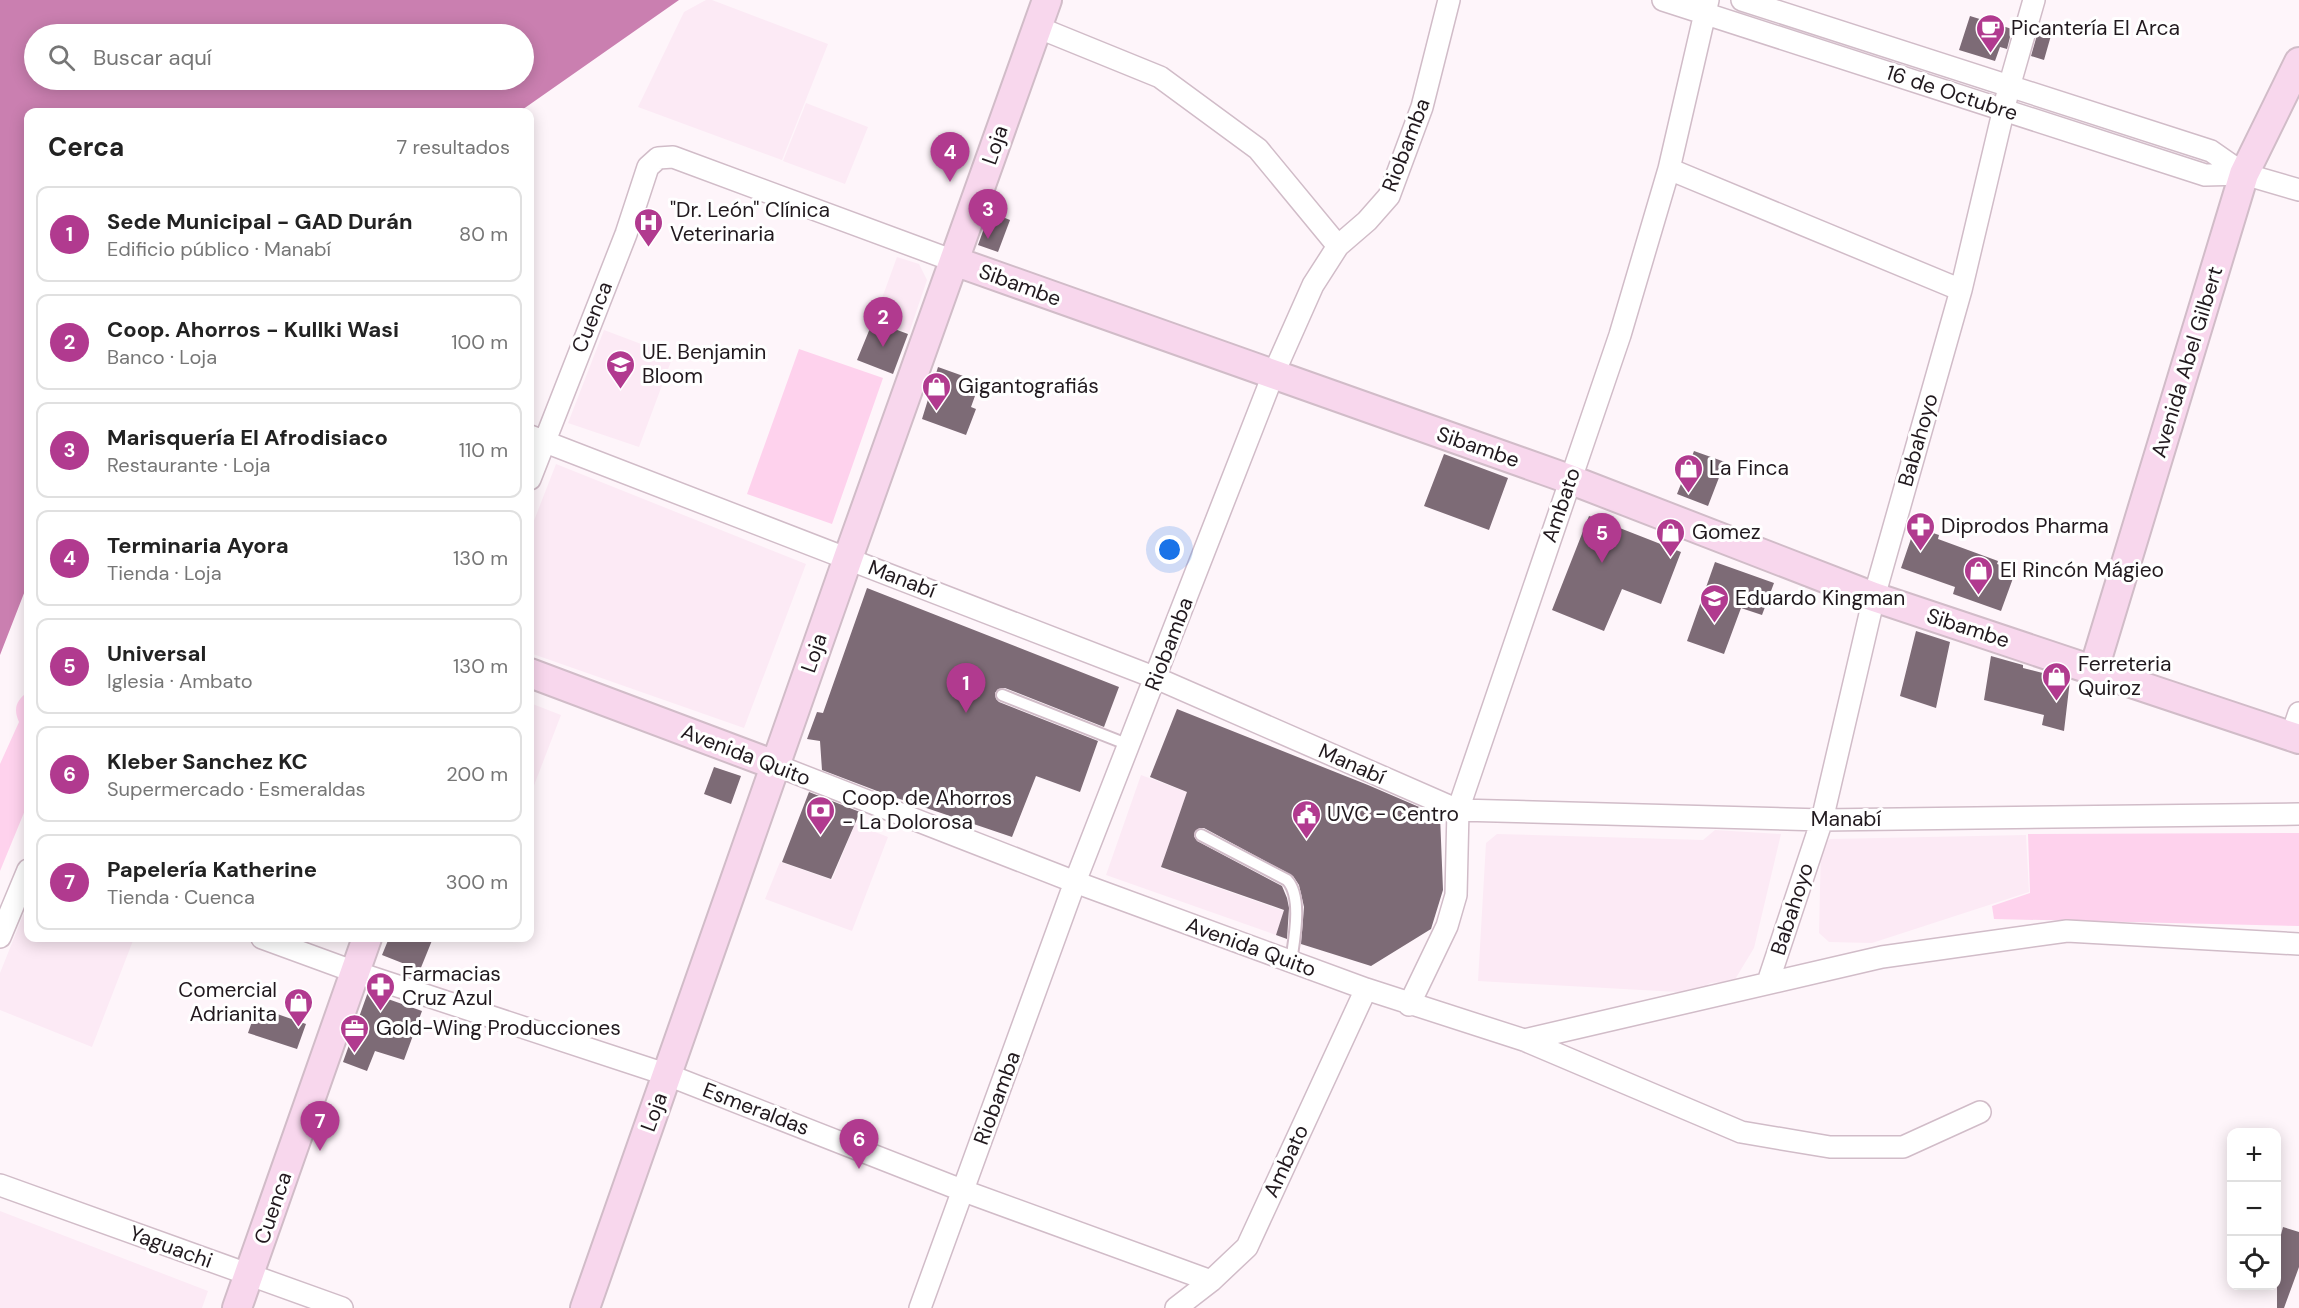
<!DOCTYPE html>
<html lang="es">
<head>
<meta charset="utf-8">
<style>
	:root { --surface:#fff; --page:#f2f2f2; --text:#222; --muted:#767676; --line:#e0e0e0; --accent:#b13a8f }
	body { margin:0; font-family:"DM Sans",sans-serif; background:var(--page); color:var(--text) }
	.controls { position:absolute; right:18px; bottom:18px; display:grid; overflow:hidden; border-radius:12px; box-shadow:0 3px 15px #0003 }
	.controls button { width:54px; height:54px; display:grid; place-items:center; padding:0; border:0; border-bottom:2px solid var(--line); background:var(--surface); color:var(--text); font:30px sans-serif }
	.you { position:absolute; left:1170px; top:550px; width:21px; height:21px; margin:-15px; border:4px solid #fff; border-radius:50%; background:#1a73e8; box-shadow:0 0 0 9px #1a73e833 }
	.badge { display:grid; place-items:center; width:39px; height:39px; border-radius:50%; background:var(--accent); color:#fff; font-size:20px; font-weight:700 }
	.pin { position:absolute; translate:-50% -50px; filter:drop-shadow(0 2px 3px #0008) }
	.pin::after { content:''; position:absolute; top:32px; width:21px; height:18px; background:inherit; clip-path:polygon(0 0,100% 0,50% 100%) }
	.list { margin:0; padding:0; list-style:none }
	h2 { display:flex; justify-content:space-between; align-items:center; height:78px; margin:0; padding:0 24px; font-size:26px }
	h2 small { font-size:20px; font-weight:400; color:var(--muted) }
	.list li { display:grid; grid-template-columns:39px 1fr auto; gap:18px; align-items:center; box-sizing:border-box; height:96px; margin:0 12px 12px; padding:0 12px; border:2px solid var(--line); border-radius:12px }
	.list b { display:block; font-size:22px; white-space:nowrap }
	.list p { margin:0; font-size:20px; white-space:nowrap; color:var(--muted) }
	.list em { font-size:20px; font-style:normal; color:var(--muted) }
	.icon { flex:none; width:33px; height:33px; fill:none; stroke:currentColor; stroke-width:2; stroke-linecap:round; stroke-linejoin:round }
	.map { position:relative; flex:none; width:2299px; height:1308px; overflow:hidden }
	.search { position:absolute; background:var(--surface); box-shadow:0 3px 15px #0003; left:24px; top:24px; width:510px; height:66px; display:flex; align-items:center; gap:15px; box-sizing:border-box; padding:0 21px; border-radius:33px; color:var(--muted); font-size:22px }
	.panel { position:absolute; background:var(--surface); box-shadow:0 3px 15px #0003; left:24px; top:108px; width:510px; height:834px; border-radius:12px }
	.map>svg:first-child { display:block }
	.built { fill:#fceaf5 }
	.green { fill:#fed2ed }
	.water { fill:#ca7fb0; fill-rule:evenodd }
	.building { fill:#7d6b76 }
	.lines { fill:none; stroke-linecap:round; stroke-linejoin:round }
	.lane-casing { stroke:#d1bcc8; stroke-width:14 }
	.street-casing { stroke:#d1bcc8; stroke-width:24 }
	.secondary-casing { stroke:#d1bcc8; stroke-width:32 }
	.lane { stroke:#fff; stroke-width:10 }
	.street { stroke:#fff; stroke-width:21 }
	.secondary { stroke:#f8d7ed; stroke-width:28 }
	.labels { text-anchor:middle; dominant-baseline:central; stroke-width:6; stroke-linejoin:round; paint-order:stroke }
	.poi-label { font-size:21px; fill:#21191e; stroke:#fff; text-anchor:start }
	.street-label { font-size:21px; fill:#21191e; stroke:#fff }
</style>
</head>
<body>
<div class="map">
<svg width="2299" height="1308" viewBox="0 0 2299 1308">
	<rect width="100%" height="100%" fill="#fef5fa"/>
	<!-- built -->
	<path class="built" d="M706,0h6l116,44 -46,116 -144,-53 46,-95z
		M806,103l62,24 -23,57 -62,-23z
		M897,257l22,7 8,16 -18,53 -35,-13z
		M604,330l69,26 -34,91 -71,-24z
		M556,464l250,100 -62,164 -214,-75v-122z
		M530,703l31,12 -31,81z
		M1141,775l46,17 -26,76 123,43 -8,24 -170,-60z
		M855,824l33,13 -36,94 -87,-32 15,-37 52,18z
		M1715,830l66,4 -27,114 -20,33 -24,2 -14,10 -218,-12 8,-138 11,-9 206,6z
		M2026,835l3,57 -157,51 -43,-1 -10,-9 2,-87 9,-7z
		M28,903v35h106l-42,109 -92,-37v-37z
		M0,1211l208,80 -6,17h-202z"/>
	<!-- green -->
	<path class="green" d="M799,349l84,29 -51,146 -85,-30z
		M28,692v111l-28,68v-107l19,-42c-6,-13 -3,-22 9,-30z
		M2299,833v93l-305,-7 -2,-13 38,-13 -2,-59z"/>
	<!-- water -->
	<path class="water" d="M0,0h679l-160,112h-491v471l-28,72zM34,34h490v46h-490z"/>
	<!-- building -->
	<path class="building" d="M1970,16l42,13 -5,20 -7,-2 -5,14 -36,-11z
		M2039,28l13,4 -8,28 -13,-4z
		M990,212l20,8 -12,32 -20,-7z
		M873,321l35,13 -15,40 -36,-14z
		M938,367l42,15 -9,25 5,2 -10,26 -44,-16z
		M1694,451l31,11 -17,44 -31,-12z
		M1444,454l64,24 -19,52 -65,-24z
		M1589,516l92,36 -20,52 -39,-15 -18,42 -52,-21z
		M1915,527l24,8 -1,4 60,22 -1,3 19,6 -15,41 -48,-17 2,-7 -54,-19z
		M1715,562l59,21 -12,32 -21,-7 -17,46 -37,-13z
		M867,588l252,99 -15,40 -99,-39 -7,1 -3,4 1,6 3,3 99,39 -18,51 -44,-16 -24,61 -127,-43 -63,-24 -2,-29 -13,-2 10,-27 6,1z
		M1916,631l34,11 -14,66 -36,-12z
		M1991,656l32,9v3l47,12 -6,51 -22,-6 2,-10 -60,-15z
		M1177,709l191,76 72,31 3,74 -12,39 -60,37 -70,-22 3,-37 -5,-22 -6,-9 -89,-48h-4l-5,3 -1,5 3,5 85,45 5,12 2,10 -2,31 -11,-4 8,-25 -123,-43 26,-75 -37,-15z
		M714,767l27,9 -10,28 -27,-10z
		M809,792l51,20 -29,67 -49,-17z
		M389,938h44l-13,32 -38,-15z
		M368,992l54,19 -18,49 -29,-9 -8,20 -24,-9z
		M257,1007l49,17 -9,25 -49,-16z
		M2283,1227l16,5v35l-15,41h-7v-58z"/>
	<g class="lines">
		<defs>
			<path id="lane" d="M1002,695l127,50
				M1201,835l86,45c16,17 7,60 4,82"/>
			<path id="street" d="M1663,0l542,175 39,-1 55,16
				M1742,0l469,151 33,23
				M1037,27l123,50 98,72 80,97
				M1669,169l292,121
				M530,436l626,242 302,132 364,10 477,-6
				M530,479l96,-245 22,-67 10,-9 15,-1 281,104
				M2291,737l8,-24
				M775,765l300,117 291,107 158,51 217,92 89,15h73l77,-35
				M0,937l28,-67
				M262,938l93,34 313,103 296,116 247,90
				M1768,982l54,-162 52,-223 87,-307 48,-203 25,-87
				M1409,1005l38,-79 9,-31 2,-85 162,-475 49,-166 39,-169
				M1524,1040l358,-83 185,-26 232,13
				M0,1185l342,123
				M920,1308l155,-426 198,-507 40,-90 25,-39 29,-25 22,-25 33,-89 27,-107
				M1176,1308l35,-27 36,-34 119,-258"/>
			<path id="secondary" d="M954,261l615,218 305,118 425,142
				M2094,669l150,-495 55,-112
				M530,673l245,92
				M237,1308l130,-370
				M585,1308l263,-750 199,-558"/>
		</defs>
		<!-- lane casing -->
		<use href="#lane" class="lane-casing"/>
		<!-- street casing -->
		<use href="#street" class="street-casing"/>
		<!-- secondary casing -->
		<use href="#secondary" class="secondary-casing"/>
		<!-- lane -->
		<use href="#lane" class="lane"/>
		<!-- street -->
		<use href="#street" class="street"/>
		<!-- secondary -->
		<use href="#secondary" class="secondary"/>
	</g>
	<!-- icons -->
	<defs>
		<symbol id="cafe-pin" viewBox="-11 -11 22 30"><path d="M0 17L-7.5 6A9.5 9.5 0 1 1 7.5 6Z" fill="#b13a8f" stroke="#fff"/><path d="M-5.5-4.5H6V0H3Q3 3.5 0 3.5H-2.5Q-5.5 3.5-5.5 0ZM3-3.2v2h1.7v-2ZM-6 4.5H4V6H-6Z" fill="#fff"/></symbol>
		<symbol id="hospital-pin" viewBox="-11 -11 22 30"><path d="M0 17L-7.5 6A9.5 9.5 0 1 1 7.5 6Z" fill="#b13a8f" stroke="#fff"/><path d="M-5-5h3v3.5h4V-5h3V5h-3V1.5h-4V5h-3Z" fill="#fff"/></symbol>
		<symbol id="school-pin" viewBox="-11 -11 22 30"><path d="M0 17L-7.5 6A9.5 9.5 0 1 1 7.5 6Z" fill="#b13a8f" stroke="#fff"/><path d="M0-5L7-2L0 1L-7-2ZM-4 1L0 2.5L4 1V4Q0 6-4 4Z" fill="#fff"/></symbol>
		<symbol id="shop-pin" viewBox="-11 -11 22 30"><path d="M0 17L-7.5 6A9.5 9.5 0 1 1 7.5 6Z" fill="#b13a8f" stroke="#fff"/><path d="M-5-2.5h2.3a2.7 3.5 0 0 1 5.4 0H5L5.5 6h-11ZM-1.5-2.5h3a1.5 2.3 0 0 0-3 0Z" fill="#fff"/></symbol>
		<symbol id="pharmacy-pin" viewBox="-11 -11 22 30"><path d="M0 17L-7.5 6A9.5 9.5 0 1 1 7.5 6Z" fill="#b13a8f" stroke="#fff"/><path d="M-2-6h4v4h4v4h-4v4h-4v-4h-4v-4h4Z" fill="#fff"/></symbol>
		<symbol id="bank-pin" viewBox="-11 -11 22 30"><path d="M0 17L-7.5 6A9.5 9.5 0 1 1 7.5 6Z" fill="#b13a8f" stroke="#fff"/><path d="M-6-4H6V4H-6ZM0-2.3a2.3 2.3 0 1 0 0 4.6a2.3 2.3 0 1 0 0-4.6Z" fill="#fff"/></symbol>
		<symbol id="civic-pin" viewBox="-11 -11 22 30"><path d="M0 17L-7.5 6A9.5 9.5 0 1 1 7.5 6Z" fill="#b13a8f" stroke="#fff"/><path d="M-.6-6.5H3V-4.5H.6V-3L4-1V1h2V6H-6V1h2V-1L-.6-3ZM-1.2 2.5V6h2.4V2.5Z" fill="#fff"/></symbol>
		<symbol id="office-pin" viewBox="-11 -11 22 30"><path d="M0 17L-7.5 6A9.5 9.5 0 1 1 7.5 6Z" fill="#b13a8f" stroke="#fff"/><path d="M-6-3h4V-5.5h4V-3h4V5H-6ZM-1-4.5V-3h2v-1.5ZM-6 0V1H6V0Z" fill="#fff"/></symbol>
	</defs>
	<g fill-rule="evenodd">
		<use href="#cafe-pin" x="1974" y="12" width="33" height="45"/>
		<use href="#hospital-pin" x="632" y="206" width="33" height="45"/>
		<use href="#school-pin" x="604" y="348" width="33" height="45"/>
		<use href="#shop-pin" x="920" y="370" width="33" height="45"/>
		<use href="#shop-pin" x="1672" y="452" width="33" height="45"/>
		<use href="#pharmacy-pin" x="1904" y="510" width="33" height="45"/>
		<use href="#shop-pin" x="1654" y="516" width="33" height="45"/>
		<use href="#shop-pin" x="1962" y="554" width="33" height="45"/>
		<use href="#school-pin" x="1698" y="582" width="33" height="45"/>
		<use href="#shop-pin" x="2040" y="660" width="33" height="45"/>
		<use href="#bank-pin" x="804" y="794" width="33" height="45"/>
		<use href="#civic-pin" x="1290" y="798" width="33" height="45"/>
		<use href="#pharmacy-pin" x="364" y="970" width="33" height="45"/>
		<use href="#shop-pin" x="282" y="986" width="33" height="45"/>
		<use href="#office-pin" x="338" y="1012" width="33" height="45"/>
	</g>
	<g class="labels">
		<!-- poi labels -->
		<g class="poi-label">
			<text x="2011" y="28">Picantería El Arca</text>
			<text x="670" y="210">"Dr. León" Clínica<tspan x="670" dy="24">Veterinaria</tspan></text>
			<text x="642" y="352">UE. Benjamin<tspan x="642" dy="24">Bloom</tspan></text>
			<text x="958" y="386">Gigantografiás</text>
			<text x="1709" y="468">La Finca</text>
			<text x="1941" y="526">Diprodos Pharma</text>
			<text x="1692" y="532">Gomez</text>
			<text x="2000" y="570">El Rincón Mágieo</text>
			<text x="1735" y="598">Eduardo Kingman</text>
			<text x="2078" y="664">Ferreteria<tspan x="2078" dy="24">Quiroz</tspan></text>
			<text x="842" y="798">Coop. de Ahorros<tspan x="842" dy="24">- La Dolorosa</tspan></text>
			<text x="1327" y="814">UVC - Centro</text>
			<text x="402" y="974">Farmacias<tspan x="402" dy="24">Cruz Azul</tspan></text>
			<text x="277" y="990" text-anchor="end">Comercial<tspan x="277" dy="24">Adrianita</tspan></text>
			<text x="376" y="1028">Gold-Wing Producciones</text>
		</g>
		<!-- street labels -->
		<g class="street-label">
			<text transform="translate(1952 93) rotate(18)">16 de Octubre</text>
			<text transform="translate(995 145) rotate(-71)">Loja</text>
			<text transform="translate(1406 145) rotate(-69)">Riobamba</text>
			<text transform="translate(1020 285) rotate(20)">Sibambe</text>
			<text transform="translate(592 317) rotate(-68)">Cuenca</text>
			<text transform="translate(2187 362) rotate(-73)">Avenida Abel Gilbert</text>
			<text transform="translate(1918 440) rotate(-74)">Babahoyo</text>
			<text transform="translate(1478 447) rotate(19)">Sibambe</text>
			<text transform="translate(1561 505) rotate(-71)">Ambato</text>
			<text transform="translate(902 579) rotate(21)">Manabí</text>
			<text transform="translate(1968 628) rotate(18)">Sibambe</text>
			<text transform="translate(1169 644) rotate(-69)">Riobamba</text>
			<text transform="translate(814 653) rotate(-71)">Loja</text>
			<text transform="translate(746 755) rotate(21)">Avenida Quito</text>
			<text transform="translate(1352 764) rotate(24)">Manabí</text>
			<text x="1846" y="819">Manabí</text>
			<text transform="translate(1792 909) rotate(-72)">Babahoyo</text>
			<text transform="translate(1251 947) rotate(20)">Avenida Quito</text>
			<text transform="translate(997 1098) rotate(-70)">Riobamba</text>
			<text transform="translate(756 1109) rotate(21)">Esmeraldas</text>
			<text transform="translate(654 1112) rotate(-70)">Loja</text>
			<text transform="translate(1286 1161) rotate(-65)">Ambato</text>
			<text transform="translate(273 1208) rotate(-71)">Cuenca</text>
			<text transform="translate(171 1247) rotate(20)">Yaguachi</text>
		</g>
	</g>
</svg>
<div class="controls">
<button>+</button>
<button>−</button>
<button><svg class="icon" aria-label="locate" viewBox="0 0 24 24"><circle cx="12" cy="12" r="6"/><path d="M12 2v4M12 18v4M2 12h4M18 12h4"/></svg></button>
</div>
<div class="you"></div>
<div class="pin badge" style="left:966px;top:713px">1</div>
<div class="pin badge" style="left:883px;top:347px">2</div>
<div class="pin badge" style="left:988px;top:239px">3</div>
<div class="pin badge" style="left:950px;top:182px">4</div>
<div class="pin badge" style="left:1602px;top:563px">5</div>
<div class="pin badge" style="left:859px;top:1169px">6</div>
<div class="pin badge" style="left:320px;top:1151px">7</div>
<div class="search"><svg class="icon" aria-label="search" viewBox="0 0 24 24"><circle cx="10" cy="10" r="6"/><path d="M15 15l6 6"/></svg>Buscar aquí</div>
<section class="panel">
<h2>Cerca<small>7 resultados</small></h2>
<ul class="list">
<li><span class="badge">1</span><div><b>Sede Municipal - GAD Durán</b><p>Edificio público · Manabí</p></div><em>80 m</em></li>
<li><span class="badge">2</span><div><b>Coop. Ahorros - Kullki Wasi</b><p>Banco · Loja</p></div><em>100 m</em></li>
<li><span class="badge">3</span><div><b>Marisquería El Afrodisiaco</b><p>Restaurante · Loja</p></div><em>110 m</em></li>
<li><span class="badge">4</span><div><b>Terminaria Ayora</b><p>Tienda · Loja</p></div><em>130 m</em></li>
<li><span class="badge">5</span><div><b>Universal</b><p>Iglesia · Ambato</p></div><em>130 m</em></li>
<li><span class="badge">6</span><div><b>Kleber Sanchez KC</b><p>Supermercado · Esmeraldas</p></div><em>200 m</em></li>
<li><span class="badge">7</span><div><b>Papelería Katherine</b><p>Tienda · Cuenca</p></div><em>300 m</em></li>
</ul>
</section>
</div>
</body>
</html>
